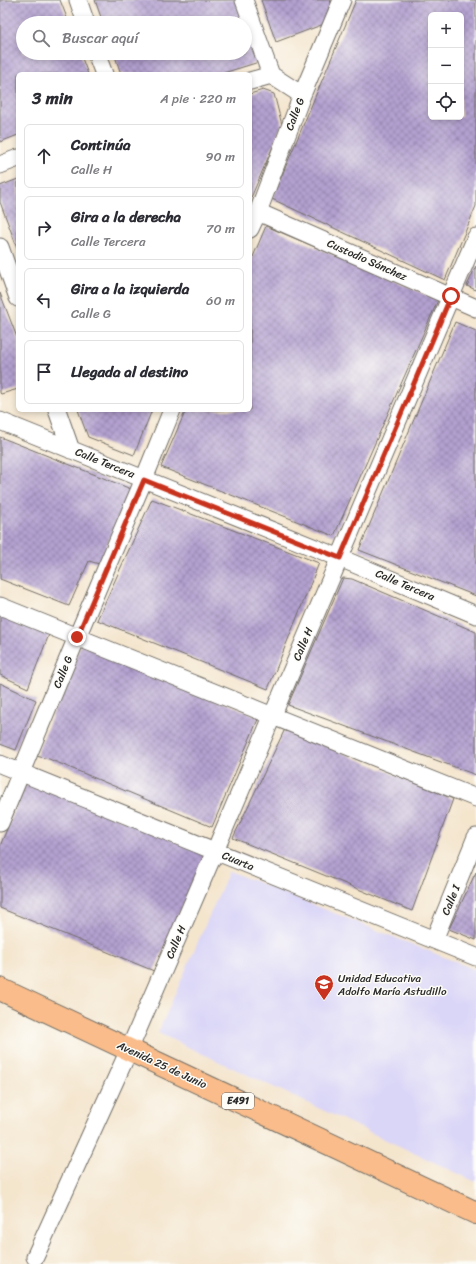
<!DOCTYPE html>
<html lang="es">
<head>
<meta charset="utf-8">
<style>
	:root { --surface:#fff; --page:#f7f7f7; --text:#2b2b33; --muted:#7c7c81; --line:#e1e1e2 }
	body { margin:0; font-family:Sriracha,sans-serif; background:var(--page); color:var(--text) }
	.controls { position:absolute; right:12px; top:12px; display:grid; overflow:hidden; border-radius:6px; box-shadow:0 2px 6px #0003 }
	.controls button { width:36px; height:36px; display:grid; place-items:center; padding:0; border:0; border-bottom:1px solid var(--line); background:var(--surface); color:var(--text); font:20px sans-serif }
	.stop { position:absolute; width:12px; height:12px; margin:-9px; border:3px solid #c8321e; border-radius:50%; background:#fff }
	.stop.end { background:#c8321e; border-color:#fff; box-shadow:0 1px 4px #0008 }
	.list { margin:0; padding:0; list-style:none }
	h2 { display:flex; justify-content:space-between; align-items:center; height:52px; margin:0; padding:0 16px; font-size:17px }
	h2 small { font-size:13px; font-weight:400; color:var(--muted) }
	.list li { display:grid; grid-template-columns:26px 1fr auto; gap:12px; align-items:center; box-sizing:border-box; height:64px; margin:0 8px 8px; padding:0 8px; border:1px solid var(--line); border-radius:6px }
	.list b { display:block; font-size:15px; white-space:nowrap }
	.list p { margin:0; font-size:13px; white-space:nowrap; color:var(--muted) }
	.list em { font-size:13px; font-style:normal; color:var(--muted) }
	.icon { flex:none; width:22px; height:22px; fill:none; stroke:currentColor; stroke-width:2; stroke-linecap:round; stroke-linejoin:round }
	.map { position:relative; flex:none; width:476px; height:1264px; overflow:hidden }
	.search { position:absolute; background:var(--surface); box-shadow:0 2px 6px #0003; left:16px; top:16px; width:236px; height:44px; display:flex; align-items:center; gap:10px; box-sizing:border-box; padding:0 14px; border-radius:22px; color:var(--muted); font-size:15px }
	.panel { position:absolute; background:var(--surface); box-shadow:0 2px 6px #0003; left:16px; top:72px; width:236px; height:340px; border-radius:6px }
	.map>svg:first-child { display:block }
	.built { fill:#dad6f7 }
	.building { fill:url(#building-cross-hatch); fill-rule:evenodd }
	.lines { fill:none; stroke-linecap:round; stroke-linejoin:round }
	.minor-casing { stroke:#716c64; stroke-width:19 }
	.trunk-casing { stroke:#716c64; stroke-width:24 }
	.minor { stroke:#fff; stroke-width:17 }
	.trunk { stroke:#f9bc8a; stroke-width:22 }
	.route { stroke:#c8321e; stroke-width:5 }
	.labels { text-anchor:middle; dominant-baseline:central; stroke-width:3; stroke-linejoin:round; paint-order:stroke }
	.shield { fill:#fdfcf7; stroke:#6a6a68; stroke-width:1 }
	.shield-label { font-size:10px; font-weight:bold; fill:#2b2b2b }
	.street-label { font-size:11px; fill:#2b2b2b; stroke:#fdfcf7 }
	.poi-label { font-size:11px; fill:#2b2b2b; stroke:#fdfcf7; text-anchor:start }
</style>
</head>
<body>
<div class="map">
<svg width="476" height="1264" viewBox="0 0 476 1264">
	<defs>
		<pattern id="building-cross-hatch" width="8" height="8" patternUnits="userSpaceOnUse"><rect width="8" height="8" fill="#b3a0d0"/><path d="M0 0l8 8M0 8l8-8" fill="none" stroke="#9283a9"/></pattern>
	</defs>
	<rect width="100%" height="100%" fill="#fdfcf7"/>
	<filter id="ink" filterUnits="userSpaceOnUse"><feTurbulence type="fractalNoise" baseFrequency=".025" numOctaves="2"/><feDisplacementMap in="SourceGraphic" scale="8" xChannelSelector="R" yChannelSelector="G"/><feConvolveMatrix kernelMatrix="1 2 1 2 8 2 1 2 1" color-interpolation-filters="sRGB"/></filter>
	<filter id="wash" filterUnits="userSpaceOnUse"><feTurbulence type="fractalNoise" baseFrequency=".012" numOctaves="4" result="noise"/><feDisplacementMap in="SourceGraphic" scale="16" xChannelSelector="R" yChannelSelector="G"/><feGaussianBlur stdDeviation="0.9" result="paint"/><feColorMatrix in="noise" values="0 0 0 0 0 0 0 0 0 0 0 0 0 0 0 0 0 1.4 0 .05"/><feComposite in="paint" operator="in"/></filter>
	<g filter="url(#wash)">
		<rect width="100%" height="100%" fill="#f4e5cd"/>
		<!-- built -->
		<path class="built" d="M229,871l247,99v212l-318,-149z"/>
		<g id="blocks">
			<!-- building -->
			<path class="building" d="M0,0h60l9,23h-46v30h57l8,21h-70v61l-18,7z
				M95,0h141l8,23h-141z
				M261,0h70l-7,24 -48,18z
				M356,0h120v206l-31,74 -173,-81zM431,15h30v102h-30z
				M245,25l14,37 -39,12h-99l-7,-21h131z
				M263,90l11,4 8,31 -32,75v-106z
				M18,179v71l-18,-48v-16z
				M266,226l172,74 -104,236 -173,-69 25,-57h64v-146z
				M476,266v24l-9,-4z
				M0,293l18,47v49l-17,5 -1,-1z
				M455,322l21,9v265l-117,-46z
				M78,410h74l-18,45 -46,-18z
				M0,437l131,52 -32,75 -10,-3 -20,45 -69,-27z
				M152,499l167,64 -51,126 -171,-69z
				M343,578l9,1 124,53v143l-188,-70z
				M0,612l50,20 -22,56 -28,-13z
				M81,644l178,73 -47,110 -163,-68 -13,-3z
				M0,683l36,17 -20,50 -16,-6z
				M285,729l168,70 -41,112 -179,-73z
				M27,781l180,73 -53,117 -154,-63v-62z
				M476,872v68l-27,-11z"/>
		</g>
	</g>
	<g filter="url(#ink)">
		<use href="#blocks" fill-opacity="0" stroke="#716c64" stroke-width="1"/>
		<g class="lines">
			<defs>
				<path id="minor" d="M78,0l8,23
					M244,0l27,75
					M96,53l8,21
					M271,75l31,20
					M250,81l21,-6
					M0,165l18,-7
					M258,212l218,96
					M250,229l8,-17 44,-117 40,-95
					M0,247l18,51
					M57,410l14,40
					M0,421l340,137 136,57
					M0,606l476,192
					M0,764l476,193
					M0,823l77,-186 67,-158 28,-69
					M434,940l42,-103
					M35,1257l94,-207 86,-199 261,-614"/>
				<path id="trunk" d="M0,989l476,224"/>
			</defs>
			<!-- minor casing -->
			<use href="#minor" class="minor-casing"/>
			<!-- trunk casing -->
			<use href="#trunk" class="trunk-casing"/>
			<!-- minor -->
			<use href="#minor" class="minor"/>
			<!-- trunk -->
			<use href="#trunk" class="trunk"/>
		</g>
	</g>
	<g class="lines" filter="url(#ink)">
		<!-- route -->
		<path class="route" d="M77,637l67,-157 196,78 111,-262"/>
	</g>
	<!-- icons -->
	<defs>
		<symbol id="school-pin" viewBox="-11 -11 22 30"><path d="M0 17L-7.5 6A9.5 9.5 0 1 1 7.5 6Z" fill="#c8321e" stroke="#fdfcf7"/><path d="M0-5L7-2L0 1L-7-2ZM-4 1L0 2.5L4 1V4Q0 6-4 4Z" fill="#fff"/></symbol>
	</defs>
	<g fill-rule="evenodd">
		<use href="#school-pin" x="313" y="973" width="22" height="30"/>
	</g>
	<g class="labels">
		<!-- shield labels -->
		<rect class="shield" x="222" y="1093" width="32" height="16" rx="3"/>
		<g class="shield-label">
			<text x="238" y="1101">E491</text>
		</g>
		<!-- street labels -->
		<g class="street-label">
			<text transform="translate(295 114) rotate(-69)">Calle G</text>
			<text transform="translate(367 260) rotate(24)">Custodio Sánchez</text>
			<text transform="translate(105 463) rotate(22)">Calle Tercera</text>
			<text transform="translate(405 585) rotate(23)">Calle Tercera</text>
			<text transform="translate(303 644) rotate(-67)">Calle H</text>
			<text transform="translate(63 672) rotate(-68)">Calle G</text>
			<text transform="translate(238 861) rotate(22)">Cuarta</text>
			<text transform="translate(451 900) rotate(-68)">Calle I</text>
			<text transform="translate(176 942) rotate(-67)">Calle H</text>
			<text transform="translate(162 1065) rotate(25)">Avenida 25 de Junio</text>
		</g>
		<!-- poi labels -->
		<g class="poi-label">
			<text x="338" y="978">Unidad Educativa<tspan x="338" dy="13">Adolfo María Astudillo</tspan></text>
		</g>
	</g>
</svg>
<div class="controls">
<button>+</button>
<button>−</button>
<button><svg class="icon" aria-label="locate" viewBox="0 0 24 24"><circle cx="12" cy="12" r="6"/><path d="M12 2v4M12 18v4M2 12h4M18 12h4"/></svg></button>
</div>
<div class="stop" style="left:451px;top:296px"></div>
<div class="stop end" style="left:77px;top:637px"></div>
<div class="search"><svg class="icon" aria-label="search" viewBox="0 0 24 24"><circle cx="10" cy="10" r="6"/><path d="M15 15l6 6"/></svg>Buscar aquí</div>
<section class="panel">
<h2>3 min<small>A pie · 220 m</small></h2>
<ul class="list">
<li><svg class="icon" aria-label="ahead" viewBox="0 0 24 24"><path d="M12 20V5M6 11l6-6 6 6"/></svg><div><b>Continúa</b><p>Calle H</p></div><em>90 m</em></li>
<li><svg class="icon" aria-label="right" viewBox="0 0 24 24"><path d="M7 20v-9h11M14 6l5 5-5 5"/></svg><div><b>Gira a la derecha</b><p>Calle Tercera</p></div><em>70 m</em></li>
<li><svg class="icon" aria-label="left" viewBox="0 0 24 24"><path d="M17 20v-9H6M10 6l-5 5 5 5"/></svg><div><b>Gira a la izquierda</b><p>Calle G</p></div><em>60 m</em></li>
<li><svg class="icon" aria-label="arrive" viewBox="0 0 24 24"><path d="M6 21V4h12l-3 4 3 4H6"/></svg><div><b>Llegada al destino</b></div></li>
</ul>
</section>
</div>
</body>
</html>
